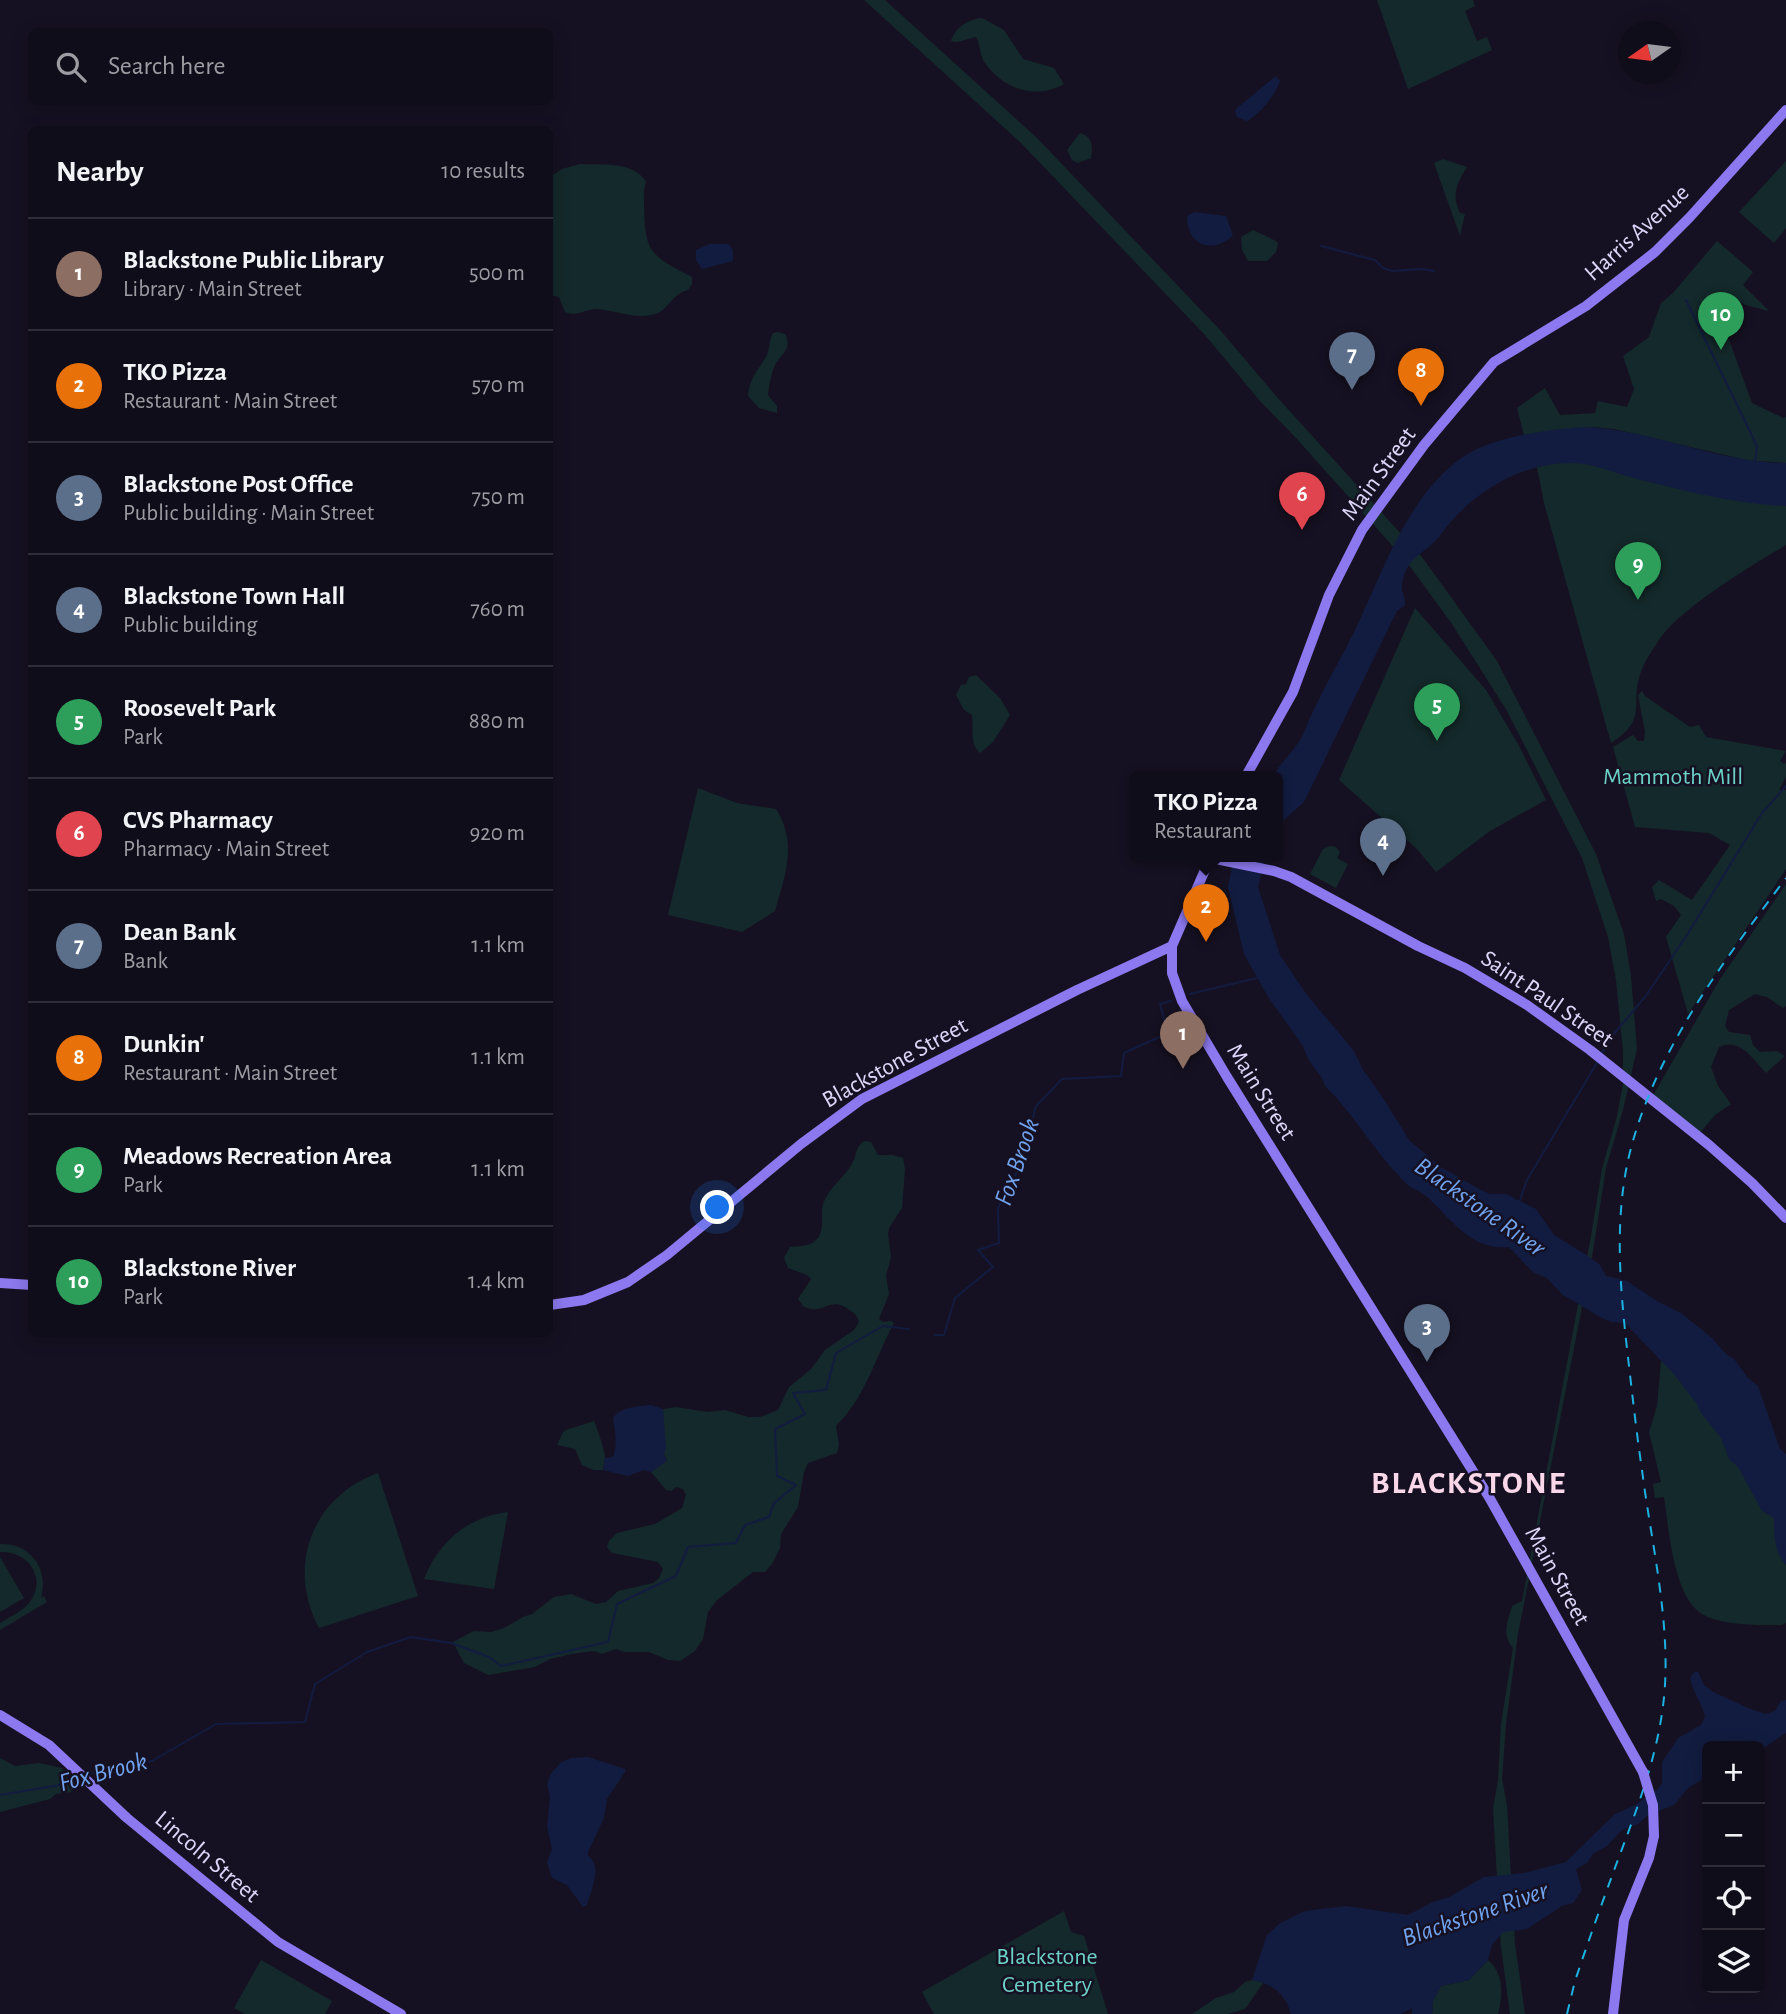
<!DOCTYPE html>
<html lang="en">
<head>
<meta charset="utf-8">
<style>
	:root { --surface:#100d1a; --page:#191623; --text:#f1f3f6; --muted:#9c9ca2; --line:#302d39; --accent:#1a73e8 }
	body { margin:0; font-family:"Alegreya Sans",sans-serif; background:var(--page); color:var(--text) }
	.controls { position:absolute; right:21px; bottom:21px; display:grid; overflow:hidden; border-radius:10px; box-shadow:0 4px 18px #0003 }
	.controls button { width:63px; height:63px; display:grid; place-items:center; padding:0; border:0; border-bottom:2px solid var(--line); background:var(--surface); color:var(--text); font:35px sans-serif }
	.compass { position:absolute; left:1618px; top:21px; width:63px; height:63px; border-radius:50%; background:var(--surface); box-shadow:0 4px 18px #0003; rotate:256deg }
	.you { position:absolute; left:718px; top:1208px; width:24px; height:24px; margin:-18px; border:5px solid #fff; border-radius:50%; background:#1a73e8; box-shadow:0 0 0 10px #1a73e833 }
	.badge { display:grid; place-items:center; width:46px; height:46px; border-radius:50%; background:var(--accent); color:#fff; font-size:23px; font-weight:700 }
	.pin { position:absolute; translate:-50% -58px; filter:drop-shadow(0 2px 4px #0008) }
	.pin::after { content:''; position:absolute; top:37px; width:24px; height:21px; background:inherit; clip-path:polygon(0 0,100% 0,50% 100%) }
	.popup { position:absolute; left:1129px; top:771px; width:154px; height:91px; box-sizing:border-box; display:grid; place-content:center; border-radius:10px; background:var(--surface); filter:drop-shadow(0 2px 5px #0005); font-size:23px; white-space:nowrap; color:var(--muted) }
	.popup b { font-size:26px; color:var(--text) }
	.popup::after { content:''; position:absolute; left:50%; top:100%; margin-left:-14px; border:14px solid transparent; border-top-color:var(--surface) }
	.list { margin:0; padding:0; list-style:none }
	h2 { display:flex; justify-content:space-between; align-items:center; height:91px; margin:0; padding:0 28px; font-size:30px }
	h2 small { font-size:23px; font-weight:400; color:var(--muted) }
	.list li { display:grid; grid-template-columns:46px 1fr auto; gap:21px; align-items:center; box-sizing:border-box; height:112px; padding:0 28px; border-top:2px solid var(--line) }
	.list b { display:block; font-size:26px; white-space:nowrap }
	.list p { margin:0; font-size:23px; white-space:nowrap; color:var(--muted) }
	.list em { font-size:23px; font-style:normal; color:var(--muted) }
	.icon { flex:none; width:38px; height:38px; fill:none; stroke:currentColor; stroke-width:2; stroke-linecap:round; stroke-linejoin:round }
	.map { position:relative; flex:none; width:1786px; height:2014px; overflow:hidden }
	.search { position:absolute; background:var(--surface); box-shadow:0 4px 18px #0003; left:28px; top:28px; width:525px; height:77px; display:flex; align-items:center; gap:18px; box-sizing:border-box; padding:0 24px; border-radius:10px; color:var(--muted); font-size:26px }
	.panel { position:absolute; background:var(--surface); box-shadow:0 4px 18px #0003; left:28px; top:126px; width:525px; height:1211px; border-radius:10px }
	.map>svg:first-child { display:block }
	.green { fill:#14292b }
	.water { fill:#121c40 }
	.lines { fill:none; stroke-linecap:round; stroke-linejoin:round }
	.stream { stroke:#121c40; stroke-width:2 }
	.secondary { stroke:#8c79ef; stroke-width:10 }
	.rail { stroke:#1bb2e2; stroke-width:2; stroke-dasharray:10 9; stroke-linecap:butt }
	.secondary-bridge { stroke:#8c79ef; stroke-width:10 }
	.labels { text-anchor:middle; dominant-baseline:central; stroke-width:5; stroke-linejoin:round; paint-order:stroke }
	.street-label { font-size:24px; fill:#e0d6fa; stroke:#161122 }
	.park-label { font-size:24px; fill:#6bd2c7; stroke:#161122 }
	.water-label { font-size:26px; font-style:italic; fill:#70a2ee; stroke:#161122 }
	.district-label { font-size:32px; font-weight:bold; letter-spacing:2px; fill:#fad8e9; stroke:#161122 }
</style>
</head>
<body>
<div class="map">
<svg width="1786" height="2014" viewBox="0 0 1786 2014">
	<rect width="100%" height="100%" fill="#161122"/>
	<!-- green -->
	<path class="green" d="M864,0h21l152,138 184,193 55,65 146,161 75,104 99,193 28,80 7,42 6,73 -14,61 -17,58 -13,83 -75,383 -12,90 -4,55 5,26 8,139 10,70h-15l-9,-67 -8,-139 5,-27 3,-57 12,-76c-12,-13 -5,-27 -1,-42l10,-5 69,-365 11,-67 15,-53 6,-32v-32l-7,-72 -8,-43 -26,-79 -75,-147 -55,-87 -46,-63 -110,-123 -36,-37 -55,-66 -185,-193z
		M1377,0h96l2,6 -10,5 12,30 10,-4 5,13 -84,39z
		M982,18l22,12 19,29 31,9 10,16c-28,16 -61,5 -79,-21 -6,-8 -4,-18 -9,-26l-19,5 -6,-1c4,-13 17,-22 31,-23z
		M1080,133c13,4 13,14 11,25l-13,5 -6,-3 -5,-10z
		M1443,159l24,8c-10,16 -16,28 -7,46l5,1 -5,22 -26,-73z
		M1786,161v67l-12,15 -35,-31z
		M580,164c21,1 54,-3 66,18 -3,9 -2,13 -2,22 1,48 5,51 48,73v7l-4,6c-16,4 -18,17 -30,23 -19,8 -43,-3 -61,-4 -12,0 -19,8 -32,3l-6,-15 -9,-2v-118l12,-8z
		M1253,230l23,11 2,3 -2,8 -9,9h-19l-6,-11 -1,-13z
		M1717,241l36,31 -10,13 26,26 -24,-6 -7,-5 -10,13 -4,13 28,77 31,15 3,-1v46l-40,-3 -132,-31 -20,-2 -70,8 -7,-27 28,-20 15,27 35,-2 3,-12 29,6 7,-18 -11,-33 26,-19 12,-34 12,-10z
		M778,332l7,2c8,15 -4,19 -10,31 -4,9 -6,21 -7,30l9,11v7l-18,-5 -11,-12c1,-18 11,-27 19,-41 3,-7 2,-15 6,-22z
		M1563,462h21l202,41v42c-34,20 -103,62 -125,92 -6,9 -15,22 -19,32 -14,36 8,49 -31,74l-67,-240 -7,-36z
		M1415,608l71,82 32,54 28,56 -56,31 -54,41 -19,-23 -78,-69z
		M976,675l24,23 10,17 -17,27 -13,11c-11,-9 -6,-25 -8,-38l-8,-5 -8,-15 5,-10 5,-1 3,-7z
		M1642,691l3,5 45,31 9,-2 7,12 80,14 -6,10 4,3 2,-1v14l-7,13h7v79l-98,145 -22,-77 15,-22 -7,-9 -13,-7 -5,2 -4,-14 7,-7 33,20 38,-55 -21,-12 -74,-6 -22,-80 20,-12 5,6h6l1,-9 -7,-37z
		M698,788l39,15 39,6c22,35 9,66 -1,102l-33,21 -74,-17z
		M1330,846l6,1 4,5 -3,6 11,6 -12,24 -26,-14 13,-25z
		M1786,884v122l-3,2 -16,-11 -12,-3 -26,16 -4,16 4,6 21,3 3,10 7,7 17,-1 8,5 -19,17c-13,-14 -26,-36 -47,-26l-8,20 7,19 13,18 -16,11 -15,18 -49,-34 69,-120z
		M864,1141l7,1 7,13h15l10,3 2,11 -3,39 -13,20 -1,6 3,23 -5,19 3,18 -10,25 4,3 8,-1 3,2c-19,35 -29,75 -58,103l3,19 -2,8 -29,10 -4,9 -6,35 -17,27 -1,14 -8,16 -7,8h-12l-36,28 -9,12 -5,27 -8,12 -15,10 -12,-1 -19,-8h-25l-8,-3 -14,5 -8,-3 -22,3 -22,5 -15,8 -47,8 -24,-12 -11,-21 21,-11 17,1 13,-4 19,-11 9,-3 22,-17 17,-3 25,10 10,-2 12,-11 35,-8 6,-5 4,-9 -5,-7 -46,-9 -5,-6 2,-6 8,-8 38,-9 27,-16 4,-13 -3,-6 -7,-2 -4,4 -6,-1 -15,-18 16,-12 -3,-6 -1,-45 13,-2 32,5 17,-2 23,7h12l18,-7 11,-23 22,-18 14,-19 29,-20 5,-8c-2,-7 -5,-9 -11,-13 -18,-14 -26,8 -45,-3l-5,-7 13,-20 -4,-4 -19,-7 -4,-10 6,-11c9,-1 19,0 26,-7 10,-10 4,-24 7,-36 6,-17 21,-26 29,-40 6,-11 2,-15 12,-23z
		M1662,1351l124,131v141l-4,2c-22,0 -61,1 -80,-11 -29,-18 -33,-85 -38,-117l-9,1 -2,-14 8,-2 -12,-50 8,-26z
		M594,1421c2,4 11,30 11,36 0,2 -2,11 -2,13h-9l-12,-5 -7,-16 -18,-4 6,-13 3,-2z
		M378,1473l40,123 -99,32c-33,-62 -7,-131 59,-155z
		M508,1512l-14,77 -70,-10c15,-38 44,-62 84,-67z
		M0,1544c31,-1 49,25 41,54l3,-2 3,6 -47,28v-7c10,-7 25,-12 31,-23 16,-24 -5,-50 -31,-48z
		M0,1557l24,41 -24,14z
		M0,1758l15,8 24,-3 23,5 11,19 -2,5 -15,2 -6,5 -50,13z
		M1064,1911l7,21 13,4 24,78h-174l-12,-22z
		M261,1960l71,41 -7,13h-80l-11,-6z
		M1488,1960c16,13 15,36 10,54h-66l1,-13 8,-15 28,-6z
		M1252,1980l12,2 -19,27 -17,5h-36l24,-16 18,-6 11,-10z"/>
	<!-- water -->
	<path class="water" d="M1276,76l4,5c-5,14 -20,33 -33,40l-10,-4 -2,-6 2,-3z
		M1194,212l32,4 7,19c-20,20 -46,11 -46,-19z
		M710,244h19l4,6v11l-31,8 -6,-9v-10z
		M1583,427c69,2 134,36 203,36v43c-53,-2 -105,-16 -156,-29 -19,-5 -38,-14 -57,-14 -51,-1 -101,29 -131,70 -15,21 -37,23 -40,52 -1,8 4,12 3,20l-8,6 -4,8 -89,183 -18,16 -8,11v-53h-5c9,-15 22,-26 30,-41 14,-37 35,-70 52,-105 28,-58 49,-126 101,-168 30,-25 89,-32 127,-35z
		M1234,856h31l-7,31 22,68 27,40 47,56 9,19 20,28 26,42 32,27 38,22 11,5h16l30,15 18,26 34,21 12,9 6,11 21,5 30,20 24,12 31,25 15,17 7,4 14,19 10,8 22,63 6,5v111c-12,-13 -12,-30 -12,-47l-12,-7 -24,-44 -9,-8 -8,-21 -20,-25 -4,-9 -24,-31 -48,-50 -13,-1 -10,-4 -39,-23 -16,-17 -14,-6 -24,-25c-39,4 -59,-30 -83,-51 -6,-5 -13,-7 -18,-11 -32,-30 -52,-69 -83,-99l-3,-8 -14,-19 -5,-13 -35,-49 -24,-43 -16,-67z
		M651,1405l12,4 3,39 -2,6 3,7 -16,11 -7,-2 -16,6 -25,-6 2,-12 8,-1c5,-13 2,-25 0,-39 7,-11 25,-12 38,-13z
		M1694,1672h4l6,13 9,7 33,15 19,7 10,-3 6,-10 5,-1v33l-21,14 -5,10v-11h-53v31l-19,11 -13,16 -28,12 -9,8 -16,6 -15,16 -14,8 -6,9 -11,6 6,21 -9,13 -11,3 -35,23 -24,3 -11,13 -4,15 -19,20 -28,6 -8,15 -1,13h-20v-6l-12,6h-109c-5,-20 -20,-31 -39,-34l15,-45 12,-11 26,-13 41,-5 62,9 25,-13 16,-5 35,-20 40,-4 42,-11 49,-48 20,-9 23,-16 4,-6v-21l16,-24 23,-13 4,-8c-3,-14 -12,-24 -15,-39z
		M588,1757l37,12v3l-18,27 -3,19 -16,34v4c15,10 3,34 -1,49l-4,2 -16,-22 -15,-7 -5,-16 5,-13 -5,-22 3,-30 -3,-13 4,-10 9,-11 11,-5z"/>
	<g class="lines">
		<!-- stream -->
		<path class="stream" d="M1321,246l54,14 8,8 9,3 30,-2 12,2
			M1686,300l71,146 -2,18
			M1190,994l67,-16
			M1602,1053l11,-18 32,-38 42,-62 75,-122 24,-27
			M1519,1203l8,-23 71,-119
			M935,1335h9l11,-37 38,-31 -15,-17 21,-7 -1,-35 23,-44 15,-58 26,-27 59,-3 3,-23 44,-20 -8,-29 11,-3
			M85,1774l67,-13 64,-37 89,-2 10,-38 52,-32 44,-15 40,6 38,14 12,9 107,-24 9,-38 59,-28 12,-29 48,-4 9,-18 24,-8 5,-14 22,-18 -19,-9 -2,-47 30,-15 -12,-21 33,-3 10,-37 47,-27 26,3
			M0,1795l66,-11 11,-6"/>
		<!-- secondary -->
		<path class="secondary" d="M1246,776l47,-84 36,-97 33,-65 62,-85 70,-83 92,-56 69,-54 35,-35 96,-107
			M1211,856l-39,90v27l10,28 45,76 262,420 154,275
			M1211,858l63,13 17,6 127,69 47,22 62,37 63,45 119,95 43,38 34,35
			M0,1283l32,2
			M550,1305l34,-5 44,-18 39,-27 134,-111 61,-45 215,-109 95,-44
			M0,1715l49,30 78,73 151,124 123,72
			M1613,2014l11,-94 25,-62 5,-22"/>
		<!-- rail -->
		<path class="rail" d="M1567,2014l8,-33c13,-39 27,-78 41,-116 22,-59 45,-116 49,-180 4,-71 -14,-144 -23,-215 -5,-34 -9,-69 -13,-104 -8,-69 -16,-141 0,-210 25,-104 94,-194 157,-278"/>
		<!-- secondary-bridge -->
		<path class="secondary-bridge" d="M1643,1772l10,33 1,31"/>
	</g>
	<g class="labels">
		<!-- street labels -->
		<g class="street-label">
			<text transform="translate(1637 233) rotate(-42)">Harris Avenue</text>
			<text transform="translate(1379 474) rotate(-54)">Main Street</text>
			<text transform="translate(1547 999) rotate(34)">Saint Paul Street</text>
			<text transform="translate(895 1063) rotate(-29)">Blackstone Street</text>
			<text transform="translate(1261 1092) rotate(58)">Main Street</text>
			<text transform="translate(1557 1576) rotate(61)">Main Street</text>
			<text transform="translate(207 1857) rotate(40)">Lincoln Street</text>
		</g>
		<!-- park labels -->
		<g class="park-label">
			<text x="1673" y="777">Mammoth Mill</text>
			<text x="1047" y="1957">Blackstone<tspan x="1047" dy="28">Cemetery</tspan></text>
		</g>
		<!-- water labels -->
		<g class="water-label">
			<text transform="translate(1017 1162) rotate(-71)">Fox Brook</text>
			<text transform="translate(1480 1207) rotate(35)">Blackstone River</text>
			<text transform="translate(103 1772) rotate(-15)">Fox Brook</text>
			<text transform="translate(1475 1914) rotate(-19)">Blackstone River</text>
		</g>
		<!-- district labels -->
		<g class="district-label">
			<text x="1469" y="1483">BLACKSTONE</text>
		</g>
	</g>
</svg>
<div class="controls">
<button>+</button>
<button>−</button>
<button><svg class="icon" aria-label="locate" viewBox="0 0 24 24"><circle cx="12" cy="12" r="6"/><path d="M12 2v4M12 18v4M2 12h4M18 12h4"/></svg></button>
<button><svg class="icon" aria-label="layers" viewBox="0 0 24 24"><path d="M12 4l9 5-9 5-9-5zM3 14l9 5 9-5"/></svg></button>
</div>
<svg class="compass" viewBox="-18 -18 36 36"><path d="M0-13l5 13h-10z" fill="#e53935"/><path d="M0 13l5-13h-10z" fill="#9c9ca2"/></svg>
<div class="you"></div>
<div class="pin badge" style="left:1183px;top:1069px;background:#8d6e63">1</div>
<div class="pin badge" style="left:1206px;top:942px;background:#e8710a">2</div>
<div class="popup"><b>TKO Pizza</b>Restaurant</div>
<div class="pin badge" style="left:1427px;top:1362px;background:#5c6f8a">3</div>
<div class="pin badge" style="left:1383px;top:876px;background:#5c6f8a">4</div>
<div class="pin badge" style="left:1437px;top:741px;background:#2e9e5b">5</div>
<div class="pin badge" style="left:1302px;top:530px;background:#e0444e">6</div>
<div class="pin badge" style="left:1352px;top:390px;background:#5c6f8a">7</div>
<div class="pin badge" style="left:1421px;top:406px;background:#e8710a">8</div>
<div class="pin badge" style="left:1638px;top:600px;background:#2e9e5b">9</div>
<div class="pin badge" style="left:1721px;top:350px;background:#2e9e5b">10</div>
<div class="search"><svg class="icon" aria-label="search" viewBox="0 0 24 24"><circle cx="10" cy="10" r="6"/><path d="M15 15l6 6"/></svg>Search here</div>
<section class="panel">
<h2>Nearby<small>10 results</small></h2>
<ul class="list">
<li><span class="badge" style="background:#8d6e63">1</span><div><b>Blackstone Public Library</b><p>Library · Main Street</p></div><em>500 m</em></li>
<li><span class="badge" style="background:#e8710a">2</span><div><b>TKO Pizza</b><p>Restaurant · Main Street</p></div><em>570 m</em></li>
<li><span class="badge" style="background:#5c6f8a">3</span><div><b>Blackstone Post Office</b><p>Public building · Main Street</p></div><em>750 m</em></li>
<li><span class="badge" style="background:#5c6f8a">4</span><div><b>Blackstone Town Hall</b><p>Public building</p></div><em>760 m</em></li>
<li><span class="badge" style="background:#2e9e5b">5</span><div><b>Roosevelt Park</b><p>Park</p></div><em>880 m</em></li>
<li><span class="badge" style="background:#e0444e">6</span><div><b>CVS Pharmacy</b><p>Pharmacy · Main Street</p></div><em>920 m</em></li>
<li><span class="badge" style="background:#5c6f8a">7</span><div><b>Dean Bank</b><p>Bank</p></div><em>1.1 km</em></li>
<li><span class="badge" style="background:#e8710a">8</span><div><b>Dunkin'</b><p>Restaurant · Main Street</p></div><em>1.1 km</em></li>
<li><span class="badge" style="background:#2e9e5b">9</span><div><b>Meadows Recreation Area</b><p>Park</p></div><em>1.1 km</em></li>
<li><span class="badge" style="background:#2e9e5b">10</span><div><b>Blackstone River</b><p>Park</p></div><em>1.4 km</em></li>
</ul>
</section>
</div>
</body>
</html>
